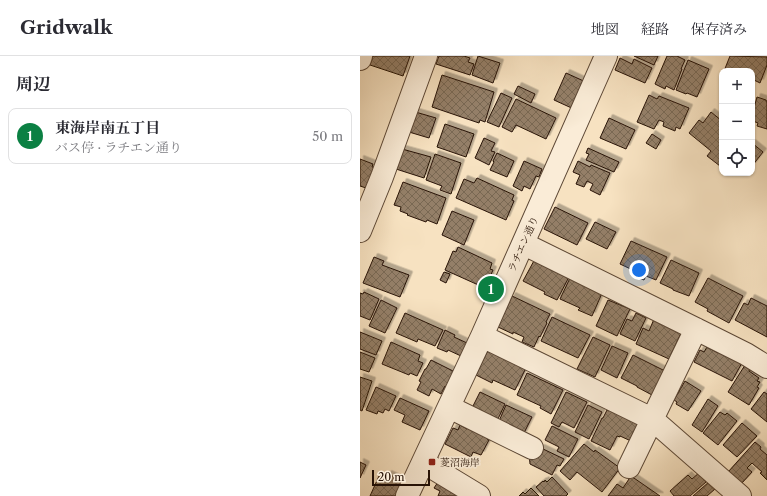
<!DOCTYPE html>
<html lang="ja">
<head>
<meta charset="utf-8">
<style>
	:root { --surface:#fff; --page:#f7f7f7; --text:#2b2b33; --muted:#7c7c81; --line:#e1e1e2; --accent:#0b8043 }
	body { margin:0; font-family:"Libre Caslon Text","Noto Serif JP",serif; background:var(--page); color:var(--text) }
	.controls { position:absolute; right:12px; top:12px; display:grid; overflow:hidden; border-radius:8px; box-shadow:0 1px 3px #0004 }
	.controls button { width:36px; height:36px; display:grid; place-items:center; padding:0; border:0; border-bottom:1px solid var(--line); background:var(--surface); color:var(--text); font:20px sans-serif }
	.scale { position:absolute; left:12px; bottom:10px; width:58px; box-sizing:border-box; padding-left:4px; border:2px solid #281306; border-top:0; font-size:11px; line-height:14px; white-space:nowrap; color:#281306; -webkit-text-stroke:3px #faecd7; paint-order:stroke }
	.you { position:absolute; left:279px; top:214px; width:14px; height:14px; margin:-10px; border:3px solid #fff; border-radius:50%; background:#1a73e8; box-shadow:0 0 0 6px #1a73e833 }
	.badge { display:grid; place-items:center; width:26px; height:26px; border-radius:50%; background:var(--accent); color:#fff; font-size:13px; font-weight:700 }
	.pin { position:absolute; translate:-50% -50%; border:2px solid #fff; box-shadow:0 1px 4px #0006 }
	.list { margin:0; padding:0; list-style:none }
	h2 { display:flex; justify-content:space-between; align-items:center; height:52px; margin:0; padding:0 16px; font-size:17px }
	h2 small { font-size:13px; font-weight:400; color:var(--muted) }
	.list li { display:grid; grid-template-columns:26px 1fr auto; gap:12px; align-items:center; box-sizing:border-box; height:56px; margin:0 8px 8px; padding:0 8px; border:1px solid var(--line); border-radius:8px }
	.list b { display:block; font-size:15px; white-space:nowrap }
	.list p { margin:0; font-size:13px; white-space:nowrap; color:var(--muted) }
	.list em { font-size:13px; font-style:normal; color:var(--muted) }
	.icon { flex:none; width:22px; height:22px; fill:none; stroke:currentColor; stroke-width:2; stroke-linecap:round; stroke-linejoin:round }
	.map { position:relative; flex:none; width:407px; height:440px; overflow:hidden }
	header { display:flex; align-items:center; gap:24px; box-sizing:border-box; height:56px; padding:0 20px; background:var(--surface); border-bottom:1px solid var(--line) }
	header strong { font-size:19px }
	nav { display:flex; gap:22px; margin-inline-start:auto; font-size:14px }
	main { display:flex }
	aside { flex:1; background:var(--surface) }
	.map>svg:first-child { display:block }
	.building { fill:url(#building-cross-hatch); stroke:#281306; filter:url(#shadow) }
	.lines { fill:none; stroke-linecap:round; stroke-linejoin:round }
	.minor-casing { stroke:#5c4735; stroke-width:24 }
	.minor { stroke:#faecd7; stroke-width:22 }
	.poi-dot { fill:#8f2418; stroke:#faecd7; stroke-width:1.5 }
	.labels { text-anchor:middle; dominant-baseline:central; stroke-width:3.5; stroke-linejoin:round; paint-order:stroke }
	.street-label { font-size:10px; fill:#281306; stroke:#faecd7 }
	.poi-label { font-size:10px; fill:#281306; stroke:#faecd7; text-anchor:start }
</style>
</head>
<body>
<header>
<strong>Gridwalk</strong>
<nav><a>地図</a><a>経路</a><a>保存済み</a></nav>
</header>
<main>
<aside>
<h2>周辺<small></small></h2>
<ul class="list">
<li><span class="badge">1</span><div><b>東海岸南五丁目</b><p>バス停 · ラチエン通り</p></div><em>50 m</em></li>
</ul>
</aside>
<div class="map">
<svg width="407" height="440" viewBox="0 0 407 440">
	<defs>
		<pattern id="building-cross-hatch" width="8" height="8" patternUnits="userSpaceOnUse"><rect width="8" height="8" fill="#947f67"/><path d="M0 0l8 8M0 8l8-8" fill="none" stroke="#796753"/></pattern>
		<filter id="shadow"><feDropShadow dx="3.5" dy="-3.5" stdDeviation="0" flood-color="#0004"/></filter>
	</defs>
	<rect width="100%" height="100%" fill="#f7e2c1"/>
	<filter id="stains"><feTurbulence type="fractalNoise" baseFrequency=".005" numOctaves="4"/><feColorMatrix values="0 0 0 0 .2 0 0 0 0 .09 0 0 0 0 .02 0 0 0 .5 -.17"/></filter>
	<radialGradient id="worn" r=".72"><stop offset=".6" stop-color="#630" stop-opacity="0"/><stop offset="1" stop-color="#630" stop-opacity=".3"/></radialGradient>
	<!-- building -->
	<path class="building" d="M13,0h37l-7,20 -33,-11z
		M79,0h25l6,2 -2,4 6,2 -4,11 -34,-11z
		M118,0l22,7 -7,20 -21,-8z
		M274,0h24l-4,9z
		M307,0h10l8,4 -4,9h1l-8,21 -8,-4 -1,3 -10,-5z
		M370,0l37,1v8l-7,18 -8,-4v-8h-28z
		M260,2l12,6 2,-5 18,9 -7,15 -30,-13z
		M328,4l21,9 -12,28 -10,-4 -1,1 -10,-4z
		M206,17l22,10 -12,27 -22,-10z
		M82,19l52,17 -9,30 -5,-2 -1,3 -47,-16z
		M158,30l17,8 -4,9 -17,-9z
		M141,37l11,5 -13,29 -12,-5z
		M289,39l8,4 2,-3 30,12 -9,21 -4,-2 -1,4 -12,-5 1,-4 -5,-2 -5,9 -17,-7z
		M397,41l9,3v1h1v28l-10,-3 1,-3 -5,-2 1,-5 -2,-1z
		M156,43l40,19 -10,21 -30,-14 -4,7 -10,-5z
		M52,55l24,7 -7,20 -20,-6z
		M351,56l11,9 -3,4 3,3v39l-2,-1 -13,-10 4,-5 -22,-18 10,-13 4,3z
		M249,62l26,12 -9,19 -26,-11z
		M85,68l29,10 -8,23 -29,-10z
		M292,78l9,6 -5,9 -10,-6z
		M124,82l11,5 -4,8 4,1 -6,13 -14,-7z
		M392,87l11,9 -11,14z
		M228,92l31,14 -5,10 -28,-12 3,-6 -3,-1z
		M42,93l29,8 -7,21 -28,-9z
		M137,97l17,8 -7,16 -17,-7 4,-8 -1,-1z
		M75,98l26,9 -10,31 -11,-4 2,-4 -16,-6z
		M0,103l13,5 -1,3 5,1 -8,21 -9,-3z
		M164,105l18,8 -3,8 -3,-1 -6,13 -6,-3 -2,5 -9,-5z
		M218,105l12,6 1,-2 19,8 -10,22 -10,-5 3,-6 -6,-3 -3,6 -8,-3 4,-9 -7,-3z
		M117,122l37,17 -2,5 2,1 -8,19 -50,-22 8,-19 10,4z
		M43,126l43,16 -9,26 -10,-4 -1,2 -19,-7 1,-1 -8,-3 1,-4 -7,-2z
		M195,151l33,16 -11,22 -33,-16z
		M92,155l22,9 -10,25 -22,-10z
		M235,166l21,10 -9,17 -21,-10z
		M271,185l36,16 -11,23 -10,-4 -2,4 -9,-3 2,-5 -17,-8z
		M98,191l34,16 -2,6 3,1 -8,18 -40,-18 8,-19 3,1z
		M14,201l10,4 -2,4 27,10 -9,22 -37,-14z
		M176,201l34,18 -13,25 -13,-6 1,-2 -22,-11z
		M311,204l28,13 -10,23 -16,-6v-1l-13,-6z
		M84,216l6,2 -4,9 -6,-3z
		M211,220l32,15 -11,25 -14,-6 2,-2 -20,-9z
		M348,222l35,18 -14,27 -22,-12 1,-2 -13,-7z
		M4,236l15,7 -9,21 -10,-4v-23l3,1z
		M152,240l38,18 -4,8 1,1 -7,14 -1,-1 -5,11 -12,-5 2,-5 -11,-5v2l-15,-7z
		M391,242l16,8v31l-32,-17 9,-17 4,2z
		M21,244l16,8 -12,25 -16,-7z
		M248,244l22,9 -13,27 -21,-10z
		M45,257l38,17 -8,16 -17,-7 -1,3 -21,-9z
		M276,257l10,5 -11,23 -15,-7 7,-15 5,2z
		M192,261l38,18 -12,23 -37,-17z
		M294,263l28,12 -13,28 -33,-15 7,-16 6,3z
		M85,274l10,5 -1,2 13,6 -6,13 -13,-6 -1,2 -10,-4z
		M0,276l22,9 -6,14 -16,-6z
		M233,281l17,8 -15,32 -18,-8z
		M31,286l29,13 -2,6 5,2 -6,13 -7,-3 -1,2 -27,-11z
		M252,290l16,7 -11,25 -16,-8z
		M347,291l11,6 2,-3 23,11 -11,20 -38,-19 6,-12 4,2z
		M128,294l38,18 -11,22 -22,-10 -1,3 -16,-8z
		M0,296l15,6 -6,14 -9,-3z
		M273,299l36,18 -17,22 -15,-8v-1l-16,-8z
		M71,304l24,12 -7,16 -3,-2 -4,8 -9,-5 -3,7 -12,-6 4,-8 -2,-1 6,-12h1z
		M385,309l5,3 -1,3 10,7 -2,3 3,1 -3,5 2,1 -10,17 -21,-13z
		M167,317l36,17 -12,24 -11,-6 1,-2 -24,-11z
		M0,321l12,4 -10,30 -2,-1z
		M325,325l16,10 -13,20 -12,-7 1,-2 -3,-2z
		M16,331l20,9 -7,15 -4,-2 -2,4 -5,-2 -1,3 -11,-4z
		M120,336l25,12 -7,15 -7,-4 -2,3 -18,-8z
		M206,336l21,10 -13,26 -12,-6 -3,5 -8,-4z
		M404,336l3,2v28l-16,-13z
		M40,342l29,13 -9,19 -18,-8 3,-7 -11,-5z
		M348,343l10,7 -16,26 -10,-7z
		M146,349l26,12 -9,18 -24,-14z
		M228,349l14,7 -13,27 -14,-7z
		M250,353l30,15 -9,17 -11,-5v1l-3,-1 -7,14 -19,-9 11,-23h1l4,-8 2,1z
		M360,356l5,3 2,-2 10,8 -19,24 -15,-12z
		M382,367l15,13 -20,21 -14,-12z
		M100,369l7,4 1,-4 21,10 -2,4 2,1 -8,15 -8,-3 -2,5 -26,-13 8,-16 5,2z
		M192,370l26,13 -9,18 -12,-6 2,-4 -14,-7z
		M395,386l6,5 -1,2 7,6v25l-7,-7 2,-1 -10,-9 -5,5 5,4 -10,11 -14,-11z
		M224,388l10,8 1,-2 25,18 -18,24 -25,-20 -7,8 -10,-9z
		M181,392l23,11 -4,7 -3,-1 -5,10 -22,-11 -1,-11z
		M0,406l6,3 -6,13z
		M339,417l7,9 -16,14h-16l-4,-5 18,-16 4,4z
		M28,418l15,7 -7,15h-26l9,-20 7,3z
		M271,420l29,20h-52l9,-12 6,4z
		M192,421l16,17 -2,2h-22l-8,-9 7,-6 1,1 1,-2 2,2z
		M78,426l23,14h-23l2,-5 -6,-3z
		M349,426l6,7 -8,7h-14z
		M171,432l8,8h-20l4,-4 2,2z"/>
	<g class="lines">
		<defs>
			<path id="minor" d="M0,3l1,-3
				M0,175l22,-54 44,-121
				M164,188l172,85 50,25 21,13
				M122,280l170,83 88,77
				M89,351l83,41
				M63,406l56,34
				M269,411l67,-138
				M47,440l75,-160 124,-280"/>
		</defs>
		<!-- minor casing -->
		<use href="#minor" class="minor-casing"/>
		<!-- minor -->
		<use href="#minor" class="minor"/>
	</g>
	<!-- markers -->
	<rect class="poi-dot" x="68" y="402" width="8" height="8" rx="2"/>
	<g class="labels">
		<!-- street labels -->
		<g class="street-label">
			<text transform="translate(163 188) rotate(-66)">ラチエン通り</text>
		</g>
		<!-- poi labels -->
		<g class="poi-label">
			<text x="80" y="406">菱沼海岸</text>
		</g>
	</g>
	<rect width="100%" height="100%" filter="url(#stains)"/>
	<rect width="100%" height="100%" fill="url(#worn)"/>
</svg>
<div class="controls">
<button>+</button>
<button>−</button>
<button><svg class="icon" aria-label="locate" viewBox="0 0 24 24"><circle cx="12" cy="12" r="6"/><path d="M12 2v4M12 18v4M2 12h4M18 12h4"/></svg></button>
</div>
<div class="scale">20 m</div>
<div class="you"></div>
<div class="pin badge" style="left:131px;top:233px">1</div>
</div>
</main>
</body>
</html>
